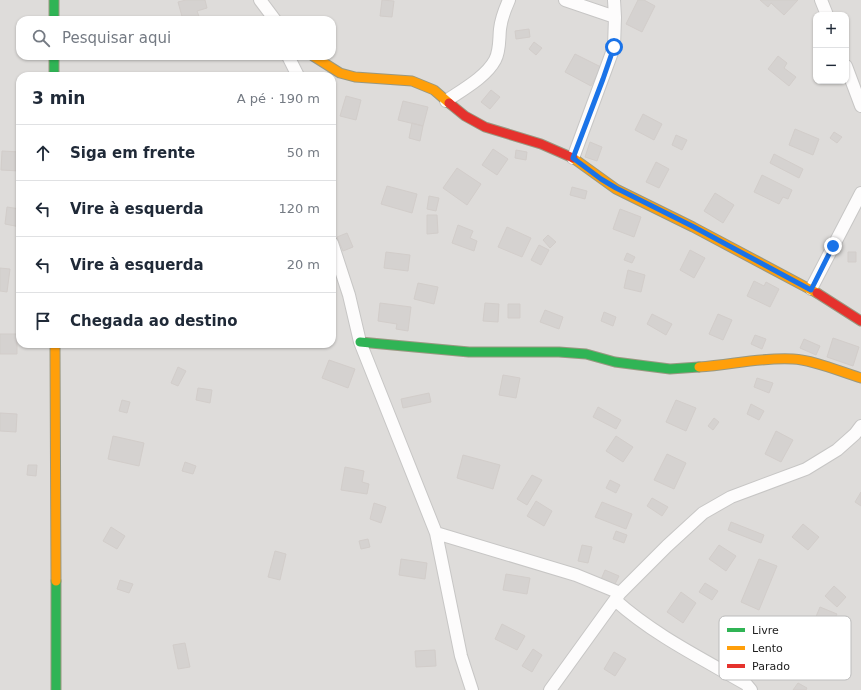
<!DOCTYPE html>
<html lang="pt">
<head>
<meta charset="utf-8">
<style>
	:root { --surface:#fff; --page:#f2f2f3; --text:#1f2937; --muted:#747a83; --line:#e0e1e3 }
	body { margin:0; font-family:"DejaVu Sans",sans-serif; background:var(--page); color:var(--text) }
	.controls { position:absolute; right:12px; top:12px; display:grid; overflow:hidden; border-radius:8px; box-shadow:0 1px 3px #0004 }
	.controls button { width:36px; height:36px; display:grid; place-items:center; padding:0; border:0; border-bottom:1px solid var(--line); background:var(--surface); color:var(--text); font:20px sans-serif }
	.stop { position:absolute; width:12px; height:12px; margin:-9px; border:3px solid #1a73e8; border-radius:50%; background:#fff }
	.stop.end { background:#1a73e8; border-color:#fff; box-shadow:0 1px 4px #0008 }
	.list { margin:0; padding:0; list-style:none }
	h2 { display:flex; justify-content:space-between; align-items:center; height:52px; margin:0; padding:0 16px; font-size:17px }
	h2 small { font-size:13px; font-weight:400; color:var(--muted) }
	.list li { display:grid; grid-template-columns:26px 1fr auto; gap:12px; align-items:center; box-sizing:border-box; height:56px; padding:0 16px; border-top:1px solid var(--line) }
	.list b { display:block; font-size:15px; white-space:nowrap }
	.list em { font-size:13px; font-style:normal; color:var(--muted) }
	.icon { flex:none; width:22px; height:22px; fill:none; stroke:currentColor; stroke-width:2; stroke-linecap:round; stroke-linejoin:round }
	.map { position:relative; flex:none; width:861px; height:690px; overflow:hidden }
	.search { position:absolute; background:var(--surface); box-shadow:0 1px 3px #0004; left:16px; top:16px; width:320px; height:44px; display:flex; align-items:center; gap:10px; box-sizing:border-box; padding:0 14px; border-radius:12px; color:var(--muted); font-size:15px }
	.panel { position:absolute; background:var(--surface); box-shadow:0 1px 3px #0004; left:16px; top:72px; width:320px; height:276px; border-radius:12px }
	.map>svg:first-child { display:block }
	.residential { fill:#dedcda; fill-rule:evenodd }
	.building { fill:#d5d2d0; stroke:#d2cdca }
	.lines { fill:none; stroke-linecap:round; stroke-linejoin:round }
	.street-casing { stroke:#c7c6c5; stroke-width:14 }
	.fast-casing { stroke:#999880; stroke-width:11 }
	.slow-casing { stroke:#999880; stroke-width:11 }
	.jam-casing { stroke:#999880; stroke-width:11 }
	.street { stroke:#fdfcfc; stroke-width:12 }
	.fast { stroke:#30b455; stroke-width:9 }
	.slow { stroke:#ff9f0a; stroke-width:9 }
	.jam { stroke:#e5322d; stroke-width:9 }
	.route { stroke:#1a73e8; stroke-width:5 }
	.key { fill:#fff; stroke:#bcbcbc; stroke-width:1 }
	.key-label { font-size:11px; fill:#202020 }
</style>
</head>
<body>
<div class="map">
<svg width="861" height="690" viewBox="0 0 861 690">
	<rect width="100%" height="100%" fill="#efece9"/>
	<!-- residential -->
	<path class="residential" d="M0,0h861v690h-861zM816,15h30v66h-30zM20,20h312v36h-312zM20,76h312v268h-312z"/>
	<!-- building -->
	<path class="building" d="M186,0h19l2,8 -10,3 3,8 -17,1 -5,-18z
		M382,0l12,1 -2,16 -12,-1z
		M638,0h6l11,6 -13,26 -16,-8z
		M760,0h38l-14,15 -13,-12 -3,4z
		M529,29l1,8 -14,2 -1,-8z
		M534,42l8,6 -6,7 -7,-6z
		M575,54l26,13 -10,19 -26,-14z
		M778,56l9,7 -3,5 12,9 -7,9 -21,-17z
		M491,90l9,7 -10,12 -9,-7z
		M346,96l15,4 -5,20 -16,-4z
		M403,101l25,6 -5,19 -25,-6z
		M643,114l19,10 -8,16 -19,-10z
		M412,123l11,3 -3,15 -11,-3z
		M795,129l24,10 -6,16 -24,-10z
		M834,132l8,5 -5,6 -7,-5z
		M676,135l11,5 -5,10 -10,-5z
		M590,142l12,5 -5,14 -12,-4z
		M493,149l15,10 -11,16 -15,-10z
		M516,150l11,2 -1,8 -11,-2z
		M2,151l18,1v19l-19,-1z
		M774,154l29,15 -4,9 -29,-15z
		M656,162l13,7 -10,19 -13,-6z
		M457,168l24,16 -14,21 -24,-17z
		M762,175l30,15 -4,9 -5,-2 -4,7 -25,-12z
		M387,186l30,8 -5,19 -31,-9z
		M572,187l15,4 -2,8 -15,-4z
		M715,193l19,12 -11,18 -19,-12z
		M429,196l10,2 -3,13 -9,-2z
		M7,207l13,2v18l-15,-3z
		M620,209l21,8 -7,20 -21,-8z
		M427,215h10l1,18 -11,1z
		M458,225l15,6 -3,7 7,3 -3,10 -22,-8z
		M507,227l24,11 -9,19 -24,-10z
		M347,233l6,14 -10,4 -6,-14z
		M548,235l8,7 -6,6 -7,-8z
		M539,245l10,5 -8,15 -10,-5z
		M690,250l15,8 -11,20 -14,-8z
		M386,252l24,3 -2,16 -24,-3z
		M848,252h8v10h-8z
		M627,253l8,4 -3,6 -8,-3z
		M0,268l10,1 -3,23 -7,-1z
		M628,270l17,5 -4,17 -17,-4z
		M754,281l10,5 2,-4 13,7 -9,18 -23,-11z
		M418,283l20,4 -4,17 -20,-5z
		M380,303l31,4 -3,24 -12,-2 1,-5 -19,-3z
		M485,303l14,1 -1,18 -15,-1z
		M508,304h12v14h-12z
		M545,310l18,7 -4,12 -19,-7z
		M604,312l12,5 -3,9 -12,-5z
		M652,314l20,10 -6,11 -19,-11z
		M718,314l14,6 -9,20 -14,-6z
		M0,334h17v20h-17z
		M755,335l11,4 -4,10 -11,-5z
		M833,338l26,9 -6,19 -26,-9z
		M804,339l16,7 -4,9 -16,-7z
		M329,360l26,9 -7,19 -26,-10z
		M178,367l8,4 -8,15 -7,-3z
		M503,375l17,3 -4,20 -17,-3z
		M757,378l16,5 -4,10 -15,-6z
		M198,388l14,2 -2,13 -14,-3z
		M429,393l2,9 -28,6 -2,-9z
		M122,400l8,2 -3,11 -8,-2z
		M676,400l20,8 -10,23 -20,-9z
		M751,404l13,7 -5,9 -12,-6z
		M598,407l23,13 -5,9 -23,-12z
		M0,413l17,1 -1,18 -16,-1z
		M714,418l5,4 -6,8 -5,-4z
		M776,431l17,9 -12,22 -16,-8z
		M113,436l31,7 -5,23 -31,-7z
		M616,436l17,11 -10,15 -17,-11z
		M667,454l19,9 -12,26 -20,-9z
		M463,455l37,10 -7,24 -36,-11z
		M185,462l11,4 -3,8 -11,-3z
		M28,465h9l-1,11 -9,-1z
		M345,467l19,4 -2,11 7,2 -2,10 -26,-4z
		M532,475l10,5 -15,25 -10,-6z
		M610,480l10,5 -4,8 -10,-5z
		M861,492v14l-6,-4z
		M652,498l16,9 -6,9 -15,-10z
		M536,501l16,10 -8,15 -17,-10z
		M602,502l30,12 -6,15 -31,-12z
		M374,503l12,4 -5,16 -11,-4z
		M731,522l33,13 -3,8 -33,-13z
		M803,524l16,13 -11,13 -16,-13z
		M111,527l14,9 -8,13 -14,-8z
		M616,531l11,4 -3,8 -11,-4z
		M368,539l2,8 -9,2 -2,-8z
		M582,545l10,2 -4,16 -10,-2z
		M719,545l17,11 -10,15 -17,-12z
		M275,551l11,3 -6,26 -12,-3z
		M401,559l26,4 -2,16 -26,-4z
		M759,559l18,7 -18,44 -18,-8z
		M605,570l14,6 -6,12 -13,-6z
		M506,574l24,4 -3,16 -24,-4z
		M120,580l13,4 -4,9 -12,-4z
		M705,583l13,8 -6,9 -13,-8z
		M834,586l12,11 -9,10 -12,-11z
		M681,592l15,11 -13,20 -16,-11z
		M820,607l17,7 -6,12 -16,-7z
		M502,624l23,12 -8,14 -22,-11z
		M185,643l5,24 -12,2 -5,-24z
		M533,649l9,6 -10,17 -10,-6z
		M435,650l1,16 -20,1 -1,-16z
		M614,652l12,7 -11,17 -11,-7z
		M798,683l9,5 -1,2h-13z"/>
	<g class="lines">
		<defs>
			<path id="street" d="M260,0l15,20
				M565,0l50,17
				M821,0l6,15
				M288,56l10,20
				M846,66l15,40
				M446,101c16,-11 40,-24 49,-41 5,-9 4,-21 5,-31 1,-9 5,-20 9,-29
				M573,158l41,-111 1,-30 -1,-17
				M332,243l17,52 11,47 76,191 25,123 11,34
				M811,289l50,-96
				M436,533l140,42 44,18
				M615,600c39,35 86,58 131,84l5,6
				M550,690l70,-97 47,-47 36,-33 28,-16 75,-28 31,-19 18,-16 6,-8"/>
			<path id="fast" d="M54,0v20
				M54,56v20
				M360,342l109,10h90l27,2 29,8 55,7 29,-2
				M56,581v109"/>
			<path id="slow" d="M313,56l27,17 15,4 57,4 22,9 15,13
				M573,158l43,31 77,38 124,66
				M55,344l1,237
				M699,367c32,-2 62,-10 94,-8 21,1 48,13 68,19"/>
			<path id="jam" d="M449,103l16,13 20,11 56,17 32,14
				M817,293l44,28"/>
		</defs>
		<!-- street casing -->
		<use href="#street" class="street-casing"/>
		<!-- fast casing -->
		<use href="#fast" class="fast-casing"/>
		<!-- slow casing -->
		<use href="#slow" class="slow-casing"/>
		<!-- jam casing -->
		<use href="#jam" class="jam-casing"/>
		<!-- street -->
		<use href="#street" class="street"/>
		<!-- fast -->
		<use href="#fast" class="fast"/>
		<!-- slow -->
		<use href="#slow" class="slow"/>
		<!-- jam -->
		<use href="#jam" class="jam"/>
	</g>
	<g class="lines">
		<!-- route -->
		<path class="route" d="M614,47l-11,32 -30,79 28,21 15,9 78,39 117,63 22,-44"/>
	</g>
	<!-- legend -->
	<rect x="719" y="616" width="132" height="64" rx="6" class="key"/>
	<rect x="727" y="628" width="18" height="4" fill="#30b455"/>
	<rect x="727" y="646" width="18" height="4" fill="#ff9f0a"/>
	<rect x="727" y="664" width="18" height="4" fill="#e5322d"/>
	<g class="key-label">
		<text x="752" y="634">Livre</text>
		<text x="752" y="652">Lento</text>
		<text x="752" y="670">Parado</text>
	</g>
</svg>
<div class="controls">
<button>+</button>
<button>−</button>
</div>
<div class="stop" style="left:614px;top:47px"></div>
<div class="stop end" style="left:833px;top:246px"></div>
<div class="search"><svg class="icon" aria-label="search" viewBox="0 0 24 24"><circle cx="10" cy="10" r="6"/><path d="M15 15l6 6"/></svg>Pesquisar aqui</div>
<section class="panel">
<h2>3 min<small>A pé · 190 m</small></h2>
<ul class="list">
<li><svg class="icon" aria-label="ahead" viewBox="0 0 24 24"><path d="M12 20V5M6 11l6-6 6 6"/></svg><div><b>Siga em frente</b></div><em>50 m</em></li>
<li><svg class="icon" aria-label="left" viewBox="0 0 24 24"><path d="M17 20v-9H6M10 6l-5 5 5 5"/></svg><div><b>Vire à esquerda</b></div><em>120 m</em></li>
<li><svg class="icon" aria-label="left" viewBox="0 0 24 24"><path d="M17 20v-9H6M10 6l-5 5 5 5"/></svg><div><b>Vire à esquerda</b></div><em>20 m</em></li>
<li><svg class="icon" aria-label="arrive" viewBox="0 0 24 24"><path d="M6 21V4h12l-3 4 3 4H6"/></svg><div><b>Chegada ao destino</b></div></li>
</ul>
</section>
</div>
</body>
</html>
